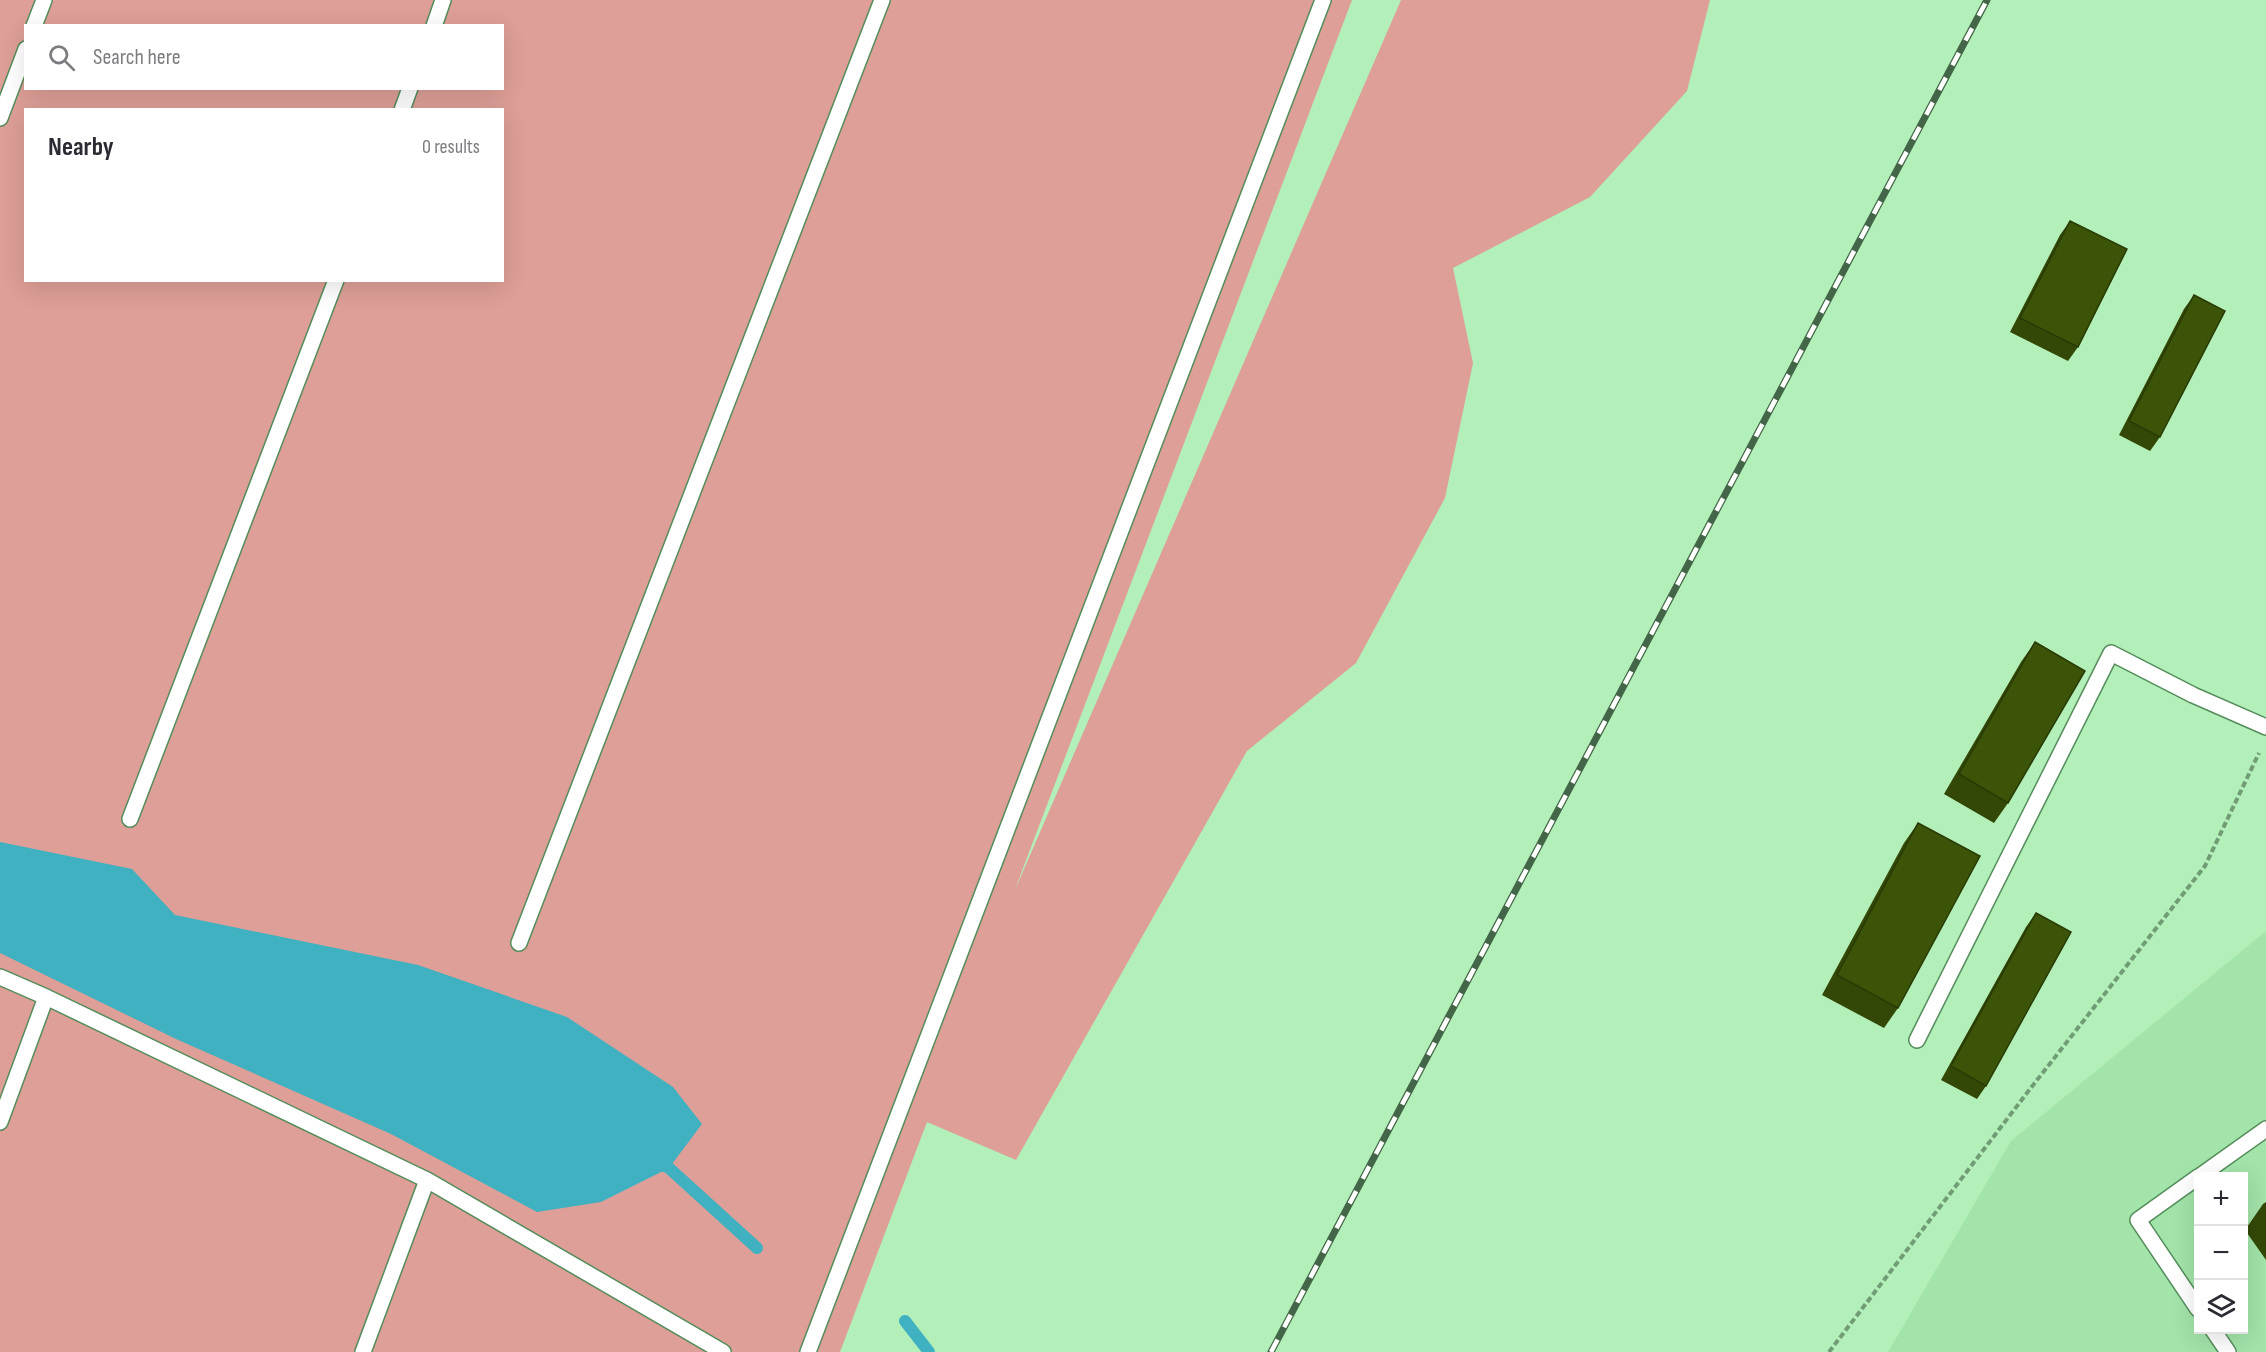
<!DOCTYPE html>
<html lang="en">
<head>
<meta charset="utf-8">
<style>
	:root { --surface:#fff; --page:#f2f2f3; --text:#2b2b33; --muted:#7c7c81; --line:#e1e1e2 }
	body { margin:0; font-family:"Sofia Sans Condensed",sans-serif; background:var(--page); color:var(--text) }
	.controls { position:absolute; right:18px; bottom:18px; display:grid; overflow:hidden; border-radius:0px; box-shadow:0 6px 24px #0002 }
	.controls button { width:54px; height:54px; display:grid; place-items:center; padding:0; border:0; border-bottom:2px solid var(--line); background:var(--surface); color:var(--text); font:30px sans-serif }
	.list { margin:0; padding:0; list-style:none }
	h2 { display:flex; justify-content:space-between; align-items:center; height:78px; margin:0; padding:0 24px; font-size:26px }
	h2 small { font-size:20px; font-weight:400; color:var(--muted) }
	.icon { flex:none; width:33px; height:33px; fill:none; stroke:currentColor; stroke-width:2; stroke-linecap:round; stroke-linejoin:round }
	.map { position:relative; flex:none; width:2266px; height:1352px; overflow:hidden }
	.search { position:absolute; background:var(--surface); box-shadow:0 6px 24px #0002; left:24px; top:24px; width:480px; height:66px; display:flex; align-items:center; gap:15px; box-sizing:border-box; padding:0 21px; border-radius:0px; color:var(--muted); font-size:22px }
	.panel { position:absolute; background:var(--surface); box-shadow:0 6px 24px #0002; left:24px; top:108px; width:480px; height:174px; border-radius:0px }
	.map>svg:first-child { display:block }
	.built { fill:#a2e4a9; fill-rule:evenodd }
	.green { fill:#dd9f97; fill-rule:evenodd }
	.water { fill:#40b1c0 }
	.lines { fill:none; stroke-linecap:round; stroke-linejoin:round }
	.stream { stroke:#40b1c0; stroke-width:12 }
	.lane-casing { stroke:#548d5b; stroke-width:18 }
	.path { stroke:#709d75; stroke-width:4; stroke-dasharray:6 3; stroke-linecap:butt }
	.lane { stroke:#fff; stroke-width:15 }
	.rail-casing { stroke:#446648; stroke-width:7 }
	.rail { stroke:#fff; stroke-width:4.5; stroke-dasharray:14; stroke-linecap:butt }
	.wall { fill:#334806 }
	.building { fill:#3b5407; stroke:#293b05; stroke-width:1.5 }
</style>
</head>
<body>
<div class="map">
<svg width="2266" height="1352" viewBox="0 0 2266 1352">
	<rect width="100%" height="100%" fill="#b3f0b9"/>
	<!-- built -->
	<path class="built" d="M2266,931v421h-378l123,-211zM2198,1176h46v154h-46z"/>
	<!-- green -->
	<path class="green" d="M0,0h1352l-338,892 387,-892h309l-23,91 -97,106 -137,71 20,95 -28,135 -89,165 -109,88 -231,409 -89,-38 -87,230h-840zM26,26h476v62h-476zM26,110h476v170h-476z"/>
	<!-- water -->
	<path class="water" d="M0,842l132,27 43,46 243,50 149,52 106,70 29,37 -33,44 -68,34 -64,10 -146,-78 -215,-95 -176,-86z"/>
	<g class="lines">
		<!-- stream -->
		<path class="stream" d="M656,1163l13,5 88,80
			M905,1321l24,31"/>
		<defs>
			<path id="lane" d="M34,26l10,-26
				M434,26l9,-26
				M402,110l8,-22
				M0,118l26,-69
				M130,819l206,-539
				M519,943l363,-943
				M0,977l46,20 381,183 296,172
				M1917,1040l194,-387 82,42 73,32
				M0,1122l46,-125
				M2200,1176l66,-47
				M2198,1177l-60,43 60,89
				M2213,1330l15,22
				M363,1352l64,-172
				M808,1352l515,-1352"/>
		</defs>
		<!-- lane casing -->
		<use href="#lane" class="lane-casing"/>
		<!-- path -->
		<path class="path" d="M1829,1352l201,-263 175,-223 54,-113"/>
		<!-- lane -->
		<use href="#lane" class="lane"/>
		<defs>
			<path id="rail" d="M1271,1352l716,-1352"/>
		</defs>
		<!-- rail casing -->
		<use href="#rail" class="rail-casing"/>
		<!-- rail -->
		<use href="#rail" class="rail"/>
	</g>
	<!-- wall -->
	<path class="wall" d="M2070,221l8,126 -10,14 -58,-29 50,-97z
		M2194,295l-34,142 -10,14 -31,-16 65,-126z
		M2035,642l-27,161 -14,20 -50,-29 77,-132z
		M1918,823l-20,185 -14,20 -62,-33 82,-152z
		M2036,913l-50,173 -9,13 -36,-19 85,-153z
		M2266,1202v58l-21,-30 18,-26z"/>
	<!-- building -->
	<path class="building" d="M2070,221l57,28 -49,98 -58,-29z
		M2194,295l31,16 -65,126 -31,-16z
		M2035,642l50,29 -77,132 -49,-29z
		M1918,823l62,33 -82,152 -61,-33z
		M2036,913l35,19 -85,154 -35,-20z"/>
</svg>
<div class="controls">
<button>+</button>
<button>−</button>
<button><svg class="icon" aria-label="layers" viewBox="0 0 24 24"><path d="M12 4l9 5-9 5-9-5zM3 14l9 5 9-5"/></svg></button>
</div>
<div class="search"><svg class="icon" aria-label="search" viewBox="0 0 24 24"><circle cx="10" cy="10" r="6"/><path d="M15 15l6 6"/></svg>Search here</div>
<section class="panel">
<h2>Nearby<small>0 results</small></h2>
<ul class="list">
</ul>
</section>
</div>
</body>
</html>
